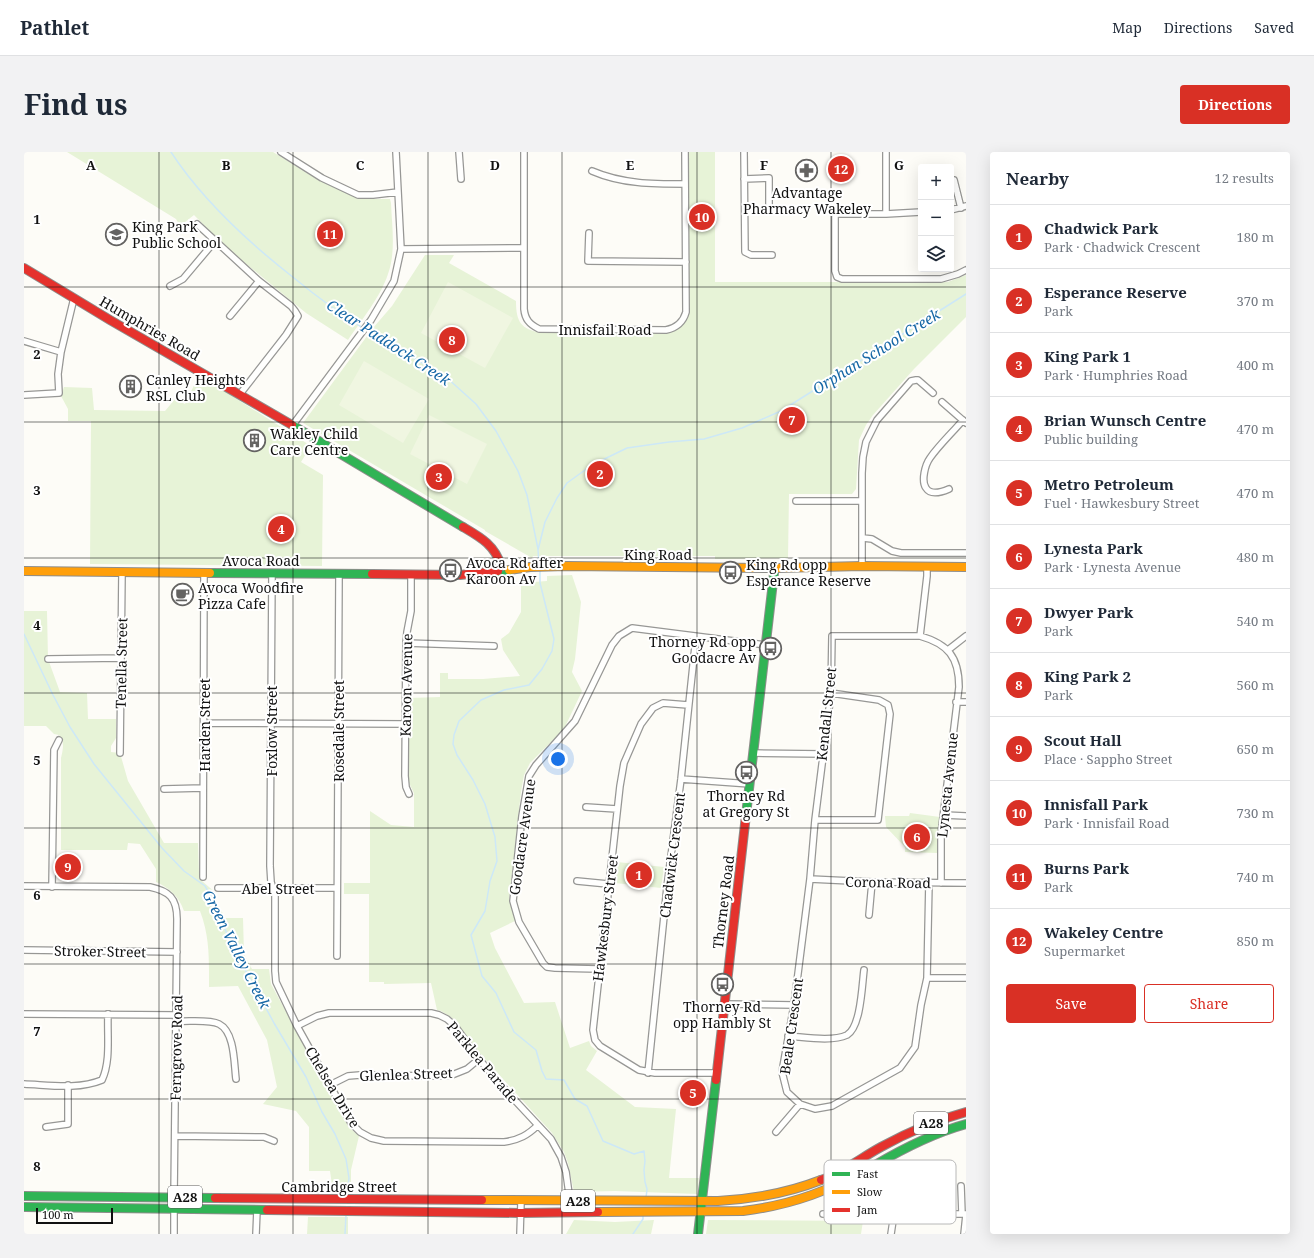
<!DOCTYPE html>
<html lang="en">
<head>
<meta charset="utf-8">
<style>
	:root { --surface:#fff; --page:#f2f2f3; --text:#1f2937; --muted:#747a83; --line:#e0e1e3; --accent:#d93025 }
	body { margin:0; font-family:"Noto Serif",serif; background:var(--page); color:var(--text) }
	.controls { position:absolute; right:12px; top:12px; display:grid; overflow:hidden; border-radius:4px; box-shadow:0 4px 16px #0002 }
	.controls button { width:36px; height:36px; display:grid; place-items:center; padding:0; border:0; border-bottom:1px solid var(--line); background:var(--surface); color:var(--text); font:20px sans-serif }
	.scale { position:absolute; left:12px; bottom:10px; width:77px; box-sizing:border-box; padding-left:4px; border:2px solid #111; border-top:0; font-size:11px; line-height:14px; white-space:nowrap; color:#111; -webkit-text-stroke:3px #fff; paint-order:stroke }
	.you { position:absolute; left:534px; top:607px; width:14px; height:14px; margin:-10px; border:3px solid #fff; border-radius:50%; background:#1a73e8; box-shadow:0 0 0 6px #1a73e833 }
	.badge { display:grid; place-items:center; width:26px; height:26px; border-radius:50%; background:var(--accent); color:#fff; font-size:13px; font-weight:700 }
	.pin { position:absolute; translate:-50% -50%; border:2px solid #fff; box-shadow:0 1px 4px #0006 }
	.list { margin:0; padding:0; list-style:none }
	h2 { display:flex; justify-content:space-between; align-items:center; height:52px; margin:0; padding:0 16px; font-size:17px }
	h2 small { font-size:13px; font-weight:400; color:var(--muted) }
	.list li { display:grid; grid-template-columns:26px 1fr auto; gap:12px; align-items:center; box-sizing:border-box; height:64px; padding:0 16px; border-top:1px solid var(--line) }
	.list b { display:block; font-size:15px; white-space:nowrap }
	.list p { margin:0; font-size:13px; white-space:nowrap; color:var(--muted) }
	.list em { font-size:13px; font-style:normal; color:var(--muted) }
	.actions { display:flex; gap:8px; padding:12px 16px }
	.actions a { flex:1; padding:9px 0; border:1px solid var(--accent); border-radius:4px; text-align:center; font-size:14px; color:var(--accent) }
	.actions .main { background:var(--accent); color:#fff }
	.icon { flex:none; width:22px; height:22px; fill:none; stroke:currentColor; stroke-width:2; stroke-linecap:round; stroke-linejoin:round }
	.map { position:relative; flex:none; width:942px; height:1082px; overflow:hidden; border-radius:4px }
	header { display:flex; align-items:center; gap:24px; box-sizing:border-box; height:56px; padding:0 20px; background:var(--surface); border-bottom:1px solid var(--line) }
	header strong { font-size:19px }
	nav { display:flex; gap:22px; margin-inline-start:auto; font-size:14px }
	.intro { display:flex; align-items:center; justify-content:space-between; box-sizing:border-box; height:96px; padding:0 24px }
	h1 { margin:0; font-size:28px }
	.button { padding:10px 18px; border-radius:4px; background:var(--accent); color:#fff; font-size:14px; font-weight:700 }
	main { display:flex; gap:24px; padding:0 24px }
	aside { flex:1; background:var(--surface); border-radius:4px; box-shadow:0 4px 16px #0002 }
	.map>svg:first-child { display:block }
	.green { fill:#e7f3d7 }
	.pitch { fill:#f0f6e1 }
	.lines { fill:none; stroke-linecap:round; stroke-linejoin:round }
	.stream { stroke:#cde8f7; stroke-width:1.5 }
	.street-casing { stroke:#979795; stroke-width:8 }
	.fast-casing { stroke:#8e8d8b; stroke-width:10 }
	.slow-casing { stroke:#8e8d8b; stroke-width:10 }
	.jam-casing { stroke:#8e8d8b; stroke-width:10 }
	.street { stroke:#fffffe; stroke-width:5.5 }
	.fast { stroke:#30b455; stroke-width:8 }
	.slow { stroke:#ff9f0a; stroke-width:8 }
	.jam { stroke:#e5322d; stroke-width:8 }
	.grid { fill:none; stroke:#111; stroke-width:1; stroke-opacity:0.55 }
	.labels { text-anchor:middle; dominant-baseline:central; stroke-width:4; stroke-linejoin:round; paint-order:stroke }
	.shield { fill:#fff; stroke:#585858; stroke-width:1 }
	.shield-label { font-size:13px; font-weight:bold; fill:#111 }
	.poi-label { font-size:14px; fill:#111; stroke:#fff; text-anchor:start }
	.street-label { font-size:14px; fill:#111; stroke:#fff }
	.water-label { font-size:15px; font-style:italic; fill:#1768a6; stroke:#fff }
	.key { fill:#fff; stroke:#b8b8b8; stroke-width:1 }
	.key-label { font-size:11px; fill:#111 }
	.grid-label { font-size:13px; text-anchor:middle; font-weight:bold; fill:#111; stroke:#fff; stroke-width:4; stroke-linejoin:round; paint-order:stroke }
</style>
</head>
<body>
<header>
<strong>Pathlet</strong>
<nav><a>Map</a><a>Directions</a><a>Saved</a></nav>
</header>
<div class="intro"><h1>Find us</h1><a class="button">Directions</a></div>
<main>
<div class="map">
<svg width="942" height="1082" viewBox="0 0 942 1082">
	<rect width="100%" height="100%" fill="#fdfcf7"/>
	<!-- green -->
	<path class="green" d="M43,0h206l37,23 45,21 13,3h22l1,4c1,23 5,49 -3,71 -7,22 -27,47 -40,66l-42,-27 -67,-55 -31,-29 -14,-14 -14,11 -4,-7z
		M665,0h26v130h233l18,-7v42l-52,52 -41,46 -7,10 -7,15 -3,49 -4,5h-63l-1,64 -73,1v-3h-182l-1,2 -47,-27v-1l-182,-107 70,-95 19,-22 33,-51h29l-5,8 67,38c0,21 5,28 25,32l128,-1c11,-3 17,-10 20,-21z
		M175,223l112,71 -10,16 22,13 -1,91 -232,-2 1,-143h-23v-12l-7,-13 3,-9 28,1 2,22 71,1 10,-12 10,5z
		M548,423l9,27 -6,57 -3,13 10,19 -18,38 -34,34 -6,12 -3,17 -12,107 6,22 -25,12 5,15 29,55 31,-1 15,46 19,-7 2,5 6,5 -11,19 49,37 41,2 -7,69h30l-2,16 -82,-3 -41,1 -6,-29 -4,-11 -12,-19 -77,-85 -21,-29 -13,-8 -4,-1 -6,-27 -47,1v-2h-15v-88h-25v-11h26v-72l21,14 23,2v-34l-5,-10v-85l31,-1v-24h8v6h35l37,-3 -17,-26 -2,-11 8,-6 12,-21v-29l26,-2v-5z
		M0,427v32h23l1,48 12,33 27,1 1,26h28v19l-5,8v6l9,1 8,28 36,62h34l1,30 3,8 14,12 1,9 8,16h18l1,36 8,15h17l2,15 72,133 8,12 8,7 -8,34v23l-18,-1 -3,-21h-21v-44l-13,-16 -33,-7 14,-17 -10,-47 -29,-54 -29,1c0,-27 1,-50 -9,-76h-16c-5,-15 -15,-23 -28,-29v-13l-16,-25 -12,-1 -1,7h-66v-92c2,-9 4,-16 -2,-23l-5,-1 -8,-8h-22z
		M886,661l30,4 -3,36 -32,-1v-5l-19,-20 -1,-11h24z
		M593,710l47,5 -3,21 -46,-5z
		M284,1065h40v17h-41z
		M550,1068l41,2 39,-2 -3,14h-85z
		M684,1068l155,1 -2,13h-155z"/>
	<!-- pitch -->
	<path class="pitch" d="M424,130l65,36 -28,50 -64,-35z
		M340,209l65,38 -26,44 -64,-38z
		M405,263l58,29 -20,40 -57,-30z"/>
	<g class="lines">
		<!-- stream -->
		<path class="stream" d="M147,0c32,49 77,90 123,126 22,18 45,35 69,50
			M342,178l80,47 30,27 20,27 22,40 9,24 11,54
			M515,412l-1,-14 7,-28 12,-24 10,-15 25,-18 35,-17 42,-6 35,-3 38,-11 39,-17 185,-117
			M516,418v13l14,56 -2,12 -10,18 -13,16 -25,5 -23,10 -22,21 -5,14 -1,9 4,11 16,25 12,24 10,33 2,24 -7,20 -5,30 -14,24 11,41 14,17 18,39 22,18 6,21 4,8 18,1 11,19 12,7 16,35 31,13 10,-3 1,10 -1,9 1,12 2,7 -1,9
			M0,482l29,61 17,32 24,37 68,84 22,23 21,15 11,19 14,37 44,81 32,54 16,35 13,22 11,25 3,19 -2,17
			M321,1082l1,-19
			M609,1082l10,-15v-4"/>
		<defs>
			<path id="street" d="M257,0l41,26 36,17h15l25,-3
				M435,0l2,27
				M500,0v157c1,10 5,15 15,20l127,1c10,-2 17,-7 20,-18l-1,-160
				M720,0l1,100 6,3h21
				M568,19c30,13 61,13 93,13
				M720,27l25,-1v32
				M930,28l7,28
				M927,58l15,-4
				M897,60l-35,2h-51v57l2,6 5,2h99l17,-5 8,-4
				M862,62v-62
				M173,72l62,57 32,25 4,5 3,5 -12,19 -46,59
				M565,81l-1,28 98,1
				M377,97l122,-1
				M146,134l13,-7 32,-38
				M206,164l29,-35
				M0,189l37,11
				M0,243l35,-2 -1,-19 3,-22 13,-54
				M918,250l24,21
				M268,274l79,-106 23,-39 7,-32 -5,-97
				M925,337c-7,3 -18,7 -23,-1 -5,-7 -1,-23 4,-30 9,-13 22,-25 33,-38
				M772,349h66
				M839,386l9,1 20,12 9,2h65
				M838,414v-93l1,-16 3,-15 11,-22 34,-39 5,-1h2l15,13
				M248,421l-2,293 1,16 4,13v76l1,11 21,44 54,97 9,9 11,6 13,3 120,1c15,-2 24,-7 34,-17
				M896,484l7,-60v-9
				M382,491l88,3
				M924,498l18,-14
				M24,507l73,-1
				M932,550h10
				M664,553l-25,-2 -10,5 -12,16 -17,39 -4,23 -27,244 2,10 5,6 39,24 16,3h62
				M180,571l201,1
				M96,601l2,-181
				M729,601l70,1
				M657,627l69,5
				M140,637l39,-1
				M385,642l-3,-7 -1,-11 1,-133 1,-11 4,-21v-36
				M562,655l31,2
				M920,663l22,1
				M791,668h63l12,-106 -2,-9 -9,-5 -48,-7
				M179,725l1,-304
				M786,727l62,3 94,1
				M553,729l31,3
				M905,730l-2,96 -6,27 -6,42 -15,21 -68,38 -17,3 -15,-5 -13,-12 -5,-20 12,-67 16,-126 5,-59 16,-127 1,-57h88c28,8 39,21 39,51l-18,147v49
				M0,734l126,1c19,4 27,11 27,32l-3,278
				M28,735l2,-137 5,-10
				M194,736h119
				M845,763l3,-33
				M0,798l153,2
				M313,804l2,-382
				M574,817l-43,-1 -8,-1 -4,-4 -24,-41 -6,-21 9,-85 7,-40 7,-11 39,-44 37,-76 7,-9 13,-8 134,17
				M903,826h39
				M701,852l69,1
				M0,862l152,1
				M152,869c11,1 33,-2 43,3 16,8 15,40 17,55
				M273,874l20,-10 12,-3h102l8,2 8,4 8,7 24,33 30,35 42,45 10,18 5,15 4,29 11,11
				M764,884c16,1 44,6 59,-1 14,-8 15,-50 17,-65
				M624,921l19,-186 14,-108 15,-142
				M0,932c25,1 54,6 78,-4 9,-19 5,-45 6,-66
				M306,933l18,-9 12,-1 77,1 15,-1 15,-6 12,-10
				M22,975l22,-3v-39
				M752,980l24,-28
				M151,984l89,1 10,4
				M937,1034l1,28
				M799,1062h143
				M150,1082v-25
				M232,1082l1,-24
				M496,1082l1,-32
				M867,1082l3,-20
				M940,1082l2,-19"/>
			<path id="fast" d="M268,273l171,102
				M474,419l2,4 3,1 5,-3 1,-3
				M186,421l162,1
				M722,663l28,-242
				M851,1013c29,-17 58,-32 91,-41
				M0,1044l191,2
				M0,1055l243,3
				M674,1082l18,-154"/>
			<path id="slow" d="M754,416l84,-2 104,1
				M485,418l21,-3 37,-1 202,2
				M0,419l186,2
				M458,1048l236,1c36,-2 70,-8 103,-21
				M574,1060l145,-1c49,-6 89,-21 132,-46"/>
			<path id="jam" d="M0,116l86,52 182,105
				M439,375c17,10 32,18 38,39
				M348,422l88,1 38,-4
				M692,928l30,-265
				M797,1028c22,-8 40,-22 60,-33 27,-15 55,-27 85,-35
				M191,1046l267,2
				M243,1058l253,3 78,-1"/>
		</defs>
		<!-- street casing -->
		<use href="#street" class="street-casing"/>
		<!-- fast casing -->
		<use href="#fast" class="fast-casing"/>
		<!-- slow casing -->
		<use href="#slow" class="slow-casing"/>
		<!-- jam casing -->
		<use href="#jam" class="jam-casing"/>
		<!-- street -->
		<use href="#street" class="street"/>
		<!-- fast -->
		<use href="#fast" class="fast"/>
		<!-- slow -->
		<use href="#slow" class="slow"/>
		<!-- jam -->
		<use href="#jam" class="jam"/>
	</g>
	<!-- grid -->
	<path class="grid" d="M135,0v1082M269,0v1082M404,0v1082M538,0v1082M673,0v1082M807,0v1082M0,135h942M0,270h942M0,406h942M0,541h942M0,676h942M0,812h942M0,947h942"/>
	<!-- icons -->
	<defs>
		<symbol id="pharmacy-ring" viewBox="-11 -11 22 22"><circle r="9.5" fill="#fff" stroke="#646362" stroke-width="1.5"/><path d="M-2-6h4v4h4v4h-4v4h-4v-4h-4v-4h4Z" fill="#646362"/></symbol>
		<symbol id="school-ring" viewBox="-11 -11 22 22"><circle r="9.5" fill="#fff" stroke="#646362" stroke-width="1.5"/><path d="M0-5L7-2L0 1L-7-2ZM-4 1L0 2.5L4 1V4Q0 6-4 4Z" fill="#646362"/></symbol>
		<symbol id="building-ring" viewBox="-11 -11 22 22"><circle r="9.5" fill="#fff" stroke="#646362" stroke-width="1.5"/><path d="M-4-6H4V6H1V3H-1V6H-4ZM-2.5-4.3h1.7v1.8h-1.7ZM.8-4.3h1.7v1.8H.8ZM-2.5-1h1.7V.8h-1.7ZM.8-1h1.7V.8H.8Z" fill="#646362"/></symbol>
		<symbol id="bus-ring" viewBox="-11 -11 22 22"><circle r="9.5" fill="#fff" stroke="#646362" stroke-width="1.5"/><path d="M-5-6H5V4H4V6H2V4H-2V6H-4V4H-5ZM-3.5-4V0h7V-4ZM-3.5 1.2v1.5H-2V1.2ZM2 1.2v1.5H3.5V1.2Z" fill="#646362"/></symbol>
		<symbol id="cafe-ring" viewBox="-11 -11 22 22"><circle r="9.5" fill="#fff" stroke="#646362" stroke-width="1.5"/><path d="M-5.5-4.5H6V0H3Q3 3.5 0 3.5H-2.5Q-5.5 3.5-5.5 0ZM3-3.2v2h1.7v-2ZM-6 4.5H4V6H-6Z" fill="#646362"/></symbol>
	</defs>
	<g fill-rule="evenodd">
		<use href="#pharmacy-ring" x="770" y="6" width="25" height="25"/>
		<use href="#school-ring" x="80" y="70" width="25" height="25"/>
		<use href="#building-ring" x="94" y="222" width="25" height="25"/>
		<use href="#building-ring" x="218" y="276" width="25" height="25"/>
		<use href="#bus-ring" x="414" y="406" width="25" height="25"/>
		<use href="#bus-ring" x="694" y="408" width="25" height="25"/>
		<use href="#cafe-ring" x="146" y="430" width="25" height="25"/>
		<use href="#bus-ring" x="734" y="484" width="25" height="25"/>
		<use href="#bus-ring" x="710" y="608" width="25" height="25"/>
		<use href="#bus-ring" x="686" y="820" width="25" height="25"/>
	</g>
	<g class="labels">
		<!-- shield labels -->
		<g class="shield">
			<rect x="890" y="960" width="34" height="22" rx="3"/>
			<rect x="144" y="1034" width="34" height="22" rx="3"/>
			<rect x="537" y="1038" width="34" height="22" rx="3"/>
		</g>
		<g class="shield-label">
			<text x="907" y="971">A28</text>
			<text x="161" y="1045">A28</text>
			<text x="554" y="1049">A28</text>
		</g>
		<!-- poi labels -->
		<g class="poi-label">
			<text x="783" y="40" text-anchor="middle">Advantage<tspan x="783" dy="16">Pharmacy Wakeley</tspan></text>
			<text x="108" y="74">King Park<tspan x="108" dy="16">Public School</tspan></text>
			<text x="122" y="227">Canley Heights<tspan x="122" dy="16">RSL Club</tspan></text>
			<text x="246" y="281">Wakley Child<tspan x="246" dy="16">Care Centre</tspan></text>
			<text x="442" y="410">Avoca Rd after<tspan x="442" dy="16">Karoon Av</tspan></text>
			<text x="722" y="412">King Rd opp<tspan x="722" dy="16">Esperance Reserve</tspan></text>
			<text x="174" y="435">Avoca Woodfire<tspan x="174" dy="16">Pizza Cafe</tspan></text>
			<text x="732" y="489" text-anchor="end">Thorney Rd opp<tspan x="732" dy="16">Goodacre Av</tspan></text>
			<text x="722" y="643" text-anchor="middle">Thorney Rd<tspan x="722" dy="16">at Gregory St</tspan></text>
			<text x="698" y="854" text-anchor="middle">Thorney Rd<tspan x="698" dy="16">opp Hambly St</tspan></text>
		</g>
		<!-- street labels -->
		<g class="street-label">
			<text transform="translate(126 176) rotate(30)">Humphries Road</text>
			<text x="581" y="177">Innisfail Road</text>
			<text x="634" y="402">King Road</text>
			<text x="237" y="408">Avoca Road</text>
			<text transform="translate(97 511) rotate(-89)">Tenella Street</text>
			<text transform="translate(382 533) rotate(-89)">Karoon Avenue</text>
			<text transform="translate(802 562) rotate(-84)">Kendall Street</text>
			<text transform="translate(180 573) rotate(-90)">Harden Street</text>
			<text transform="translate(247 579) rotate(-90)">Foxlow Street</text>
			<text transform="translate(314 579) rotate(-90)">Rosedale Street</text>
			<text transform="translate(923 633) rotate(-84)">Lynesta Avenue</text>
			<text transform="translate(498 685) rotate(-82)">Goodacre Avenue</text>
			<text transform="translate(648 703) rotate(-83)">Chadwick Crescent</text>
			<text transform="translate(864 730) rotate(1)">Corona Road</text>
			<text x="254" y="736">Abel Street</text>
			<text transform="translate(699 750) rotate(-83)">Thorney Road</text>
			<text transform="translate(581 766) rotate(-83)">Hawkesbury Street</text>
			<text transform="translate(76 799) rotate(1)">Stroker Street</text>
			<text transform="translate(767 874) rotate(-82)">Beale Crescent</text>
			<text transform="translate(152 896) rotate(-89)">Ferngrove Road</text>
			<text transform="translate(459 910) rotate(50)">Parklea Parade</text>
			<text transform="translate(382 922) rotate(-2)">Glenlea Street</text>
			<text transform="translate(309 935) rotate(59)">Chelsea Drive</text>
			<text x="315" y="1034">Cambridge Street</text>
		</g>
		<!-- water labels -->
		<g class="water-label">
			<text transform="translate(365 190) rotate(33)">Clear Paddock Creek</text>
			<text transform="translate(852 199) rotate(-32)">Orphan School Creek</text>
			<text transform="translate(213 797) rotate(63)">Green Valley Creek</text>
		</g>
	</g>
	<!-- legend -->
	<rect x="800" y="1008" width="132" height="64" rx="6" class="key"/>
	<rect x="808" y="1020" width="18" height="4" fill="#30b455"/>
	<rect x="808" y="1038" width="18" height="4" fill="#ff9f0a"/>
	<rect x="808" y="1056" width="18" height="4" fill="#e5322d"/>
	<g class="key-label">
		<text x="833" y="1026">Fast</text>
		<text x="833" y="1044">Slow</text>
		<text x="833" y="1062">Jam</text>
	</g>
	<g class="grid-label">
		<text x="67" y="18">A</text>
		<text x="202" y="18">B</text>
		<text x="336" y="18">C</text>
		<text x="471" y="18">D</text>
		<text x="606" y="18">E</text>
		<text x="740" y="18">F</text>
		<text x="875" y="18">G</text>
		<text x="13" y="72">1</text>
		<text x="13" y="207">2</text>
		<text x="13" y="343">3</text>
		<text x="13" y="478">4</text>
		<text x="13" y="613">5</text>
		<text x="13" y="748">6</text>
		<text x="13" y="884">7</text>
		<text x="13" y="1019">8</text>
	</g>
</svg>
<div class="controls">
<button>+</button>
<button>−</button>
<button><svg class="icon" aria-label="layers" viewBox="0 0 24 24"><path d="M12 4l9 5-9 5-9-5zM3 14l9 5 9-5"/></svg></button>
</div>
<div class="scale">100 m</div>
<div class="you"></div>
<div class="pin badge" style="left:615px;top:723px">1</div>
<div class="pin badge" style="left:576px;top:322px">2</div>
<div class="pin badge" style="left:415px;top:325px">3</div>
<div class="pin badge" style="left:257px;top:377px">4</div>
<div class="pin badge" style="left:669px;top:941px">5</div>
<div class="pin badge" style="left:893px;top:685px">6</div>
<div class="pin badge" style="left:768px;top:268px">7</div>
<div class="pin badge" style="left:428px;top:188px">8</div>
<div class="pin badge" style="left:44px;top:715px">9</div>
<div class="pin badge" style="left:678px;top:65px">10</div>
<div class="pin badge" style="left:306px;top:82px">11</div>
<div class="pin badge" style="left:817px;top:17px">12</div>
</div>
<aside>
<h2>Nearby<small>12 results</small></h2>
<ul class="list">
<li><span class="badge">1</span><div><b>Chadwick Park</b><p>Park · Chadwick Crescent</p></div><em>180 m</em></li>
<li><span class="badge">2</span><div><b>Esperance Reserve</b><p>Park</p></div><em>370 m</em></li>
<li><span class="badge">3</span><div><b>King Park 1</b><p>Park · Humphries Road</p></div><em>400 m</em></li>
<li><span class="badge">4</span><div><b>Brian Wunsch Centre</b><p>Public building</p></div><em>470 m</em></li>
<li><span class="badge">5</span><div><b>Metro Petroleum</b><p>Fuel · Hawkesbury Street</p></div><em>470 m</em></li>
<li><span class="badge">6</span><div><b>Lynesta Park</b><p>Park · Lynesta Avenue</p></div><em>480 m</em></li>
<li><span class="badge">7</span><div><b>Dwyer Park</b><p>Park</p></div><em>540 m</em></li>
<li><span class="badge">8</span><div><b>King Park 2</b><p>Park</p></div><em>560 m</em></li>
<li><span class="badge">9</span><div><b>Scout Hall</b><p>Place · Sappho Street</p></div><em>650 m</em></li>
<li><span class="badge">10</span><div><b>Innisfall Park</b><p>Park · Innisfail Road</p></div><em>730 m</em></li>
<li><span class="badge">11</span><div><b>Burns Park</b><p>Park</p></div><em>740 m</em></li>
<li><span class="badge">12</span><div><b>Wakeley Centre</b><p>Supermarket</p></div><em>850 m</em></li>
</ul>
<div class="actions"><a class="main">Save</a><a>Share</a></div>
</aside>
</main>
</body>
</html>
